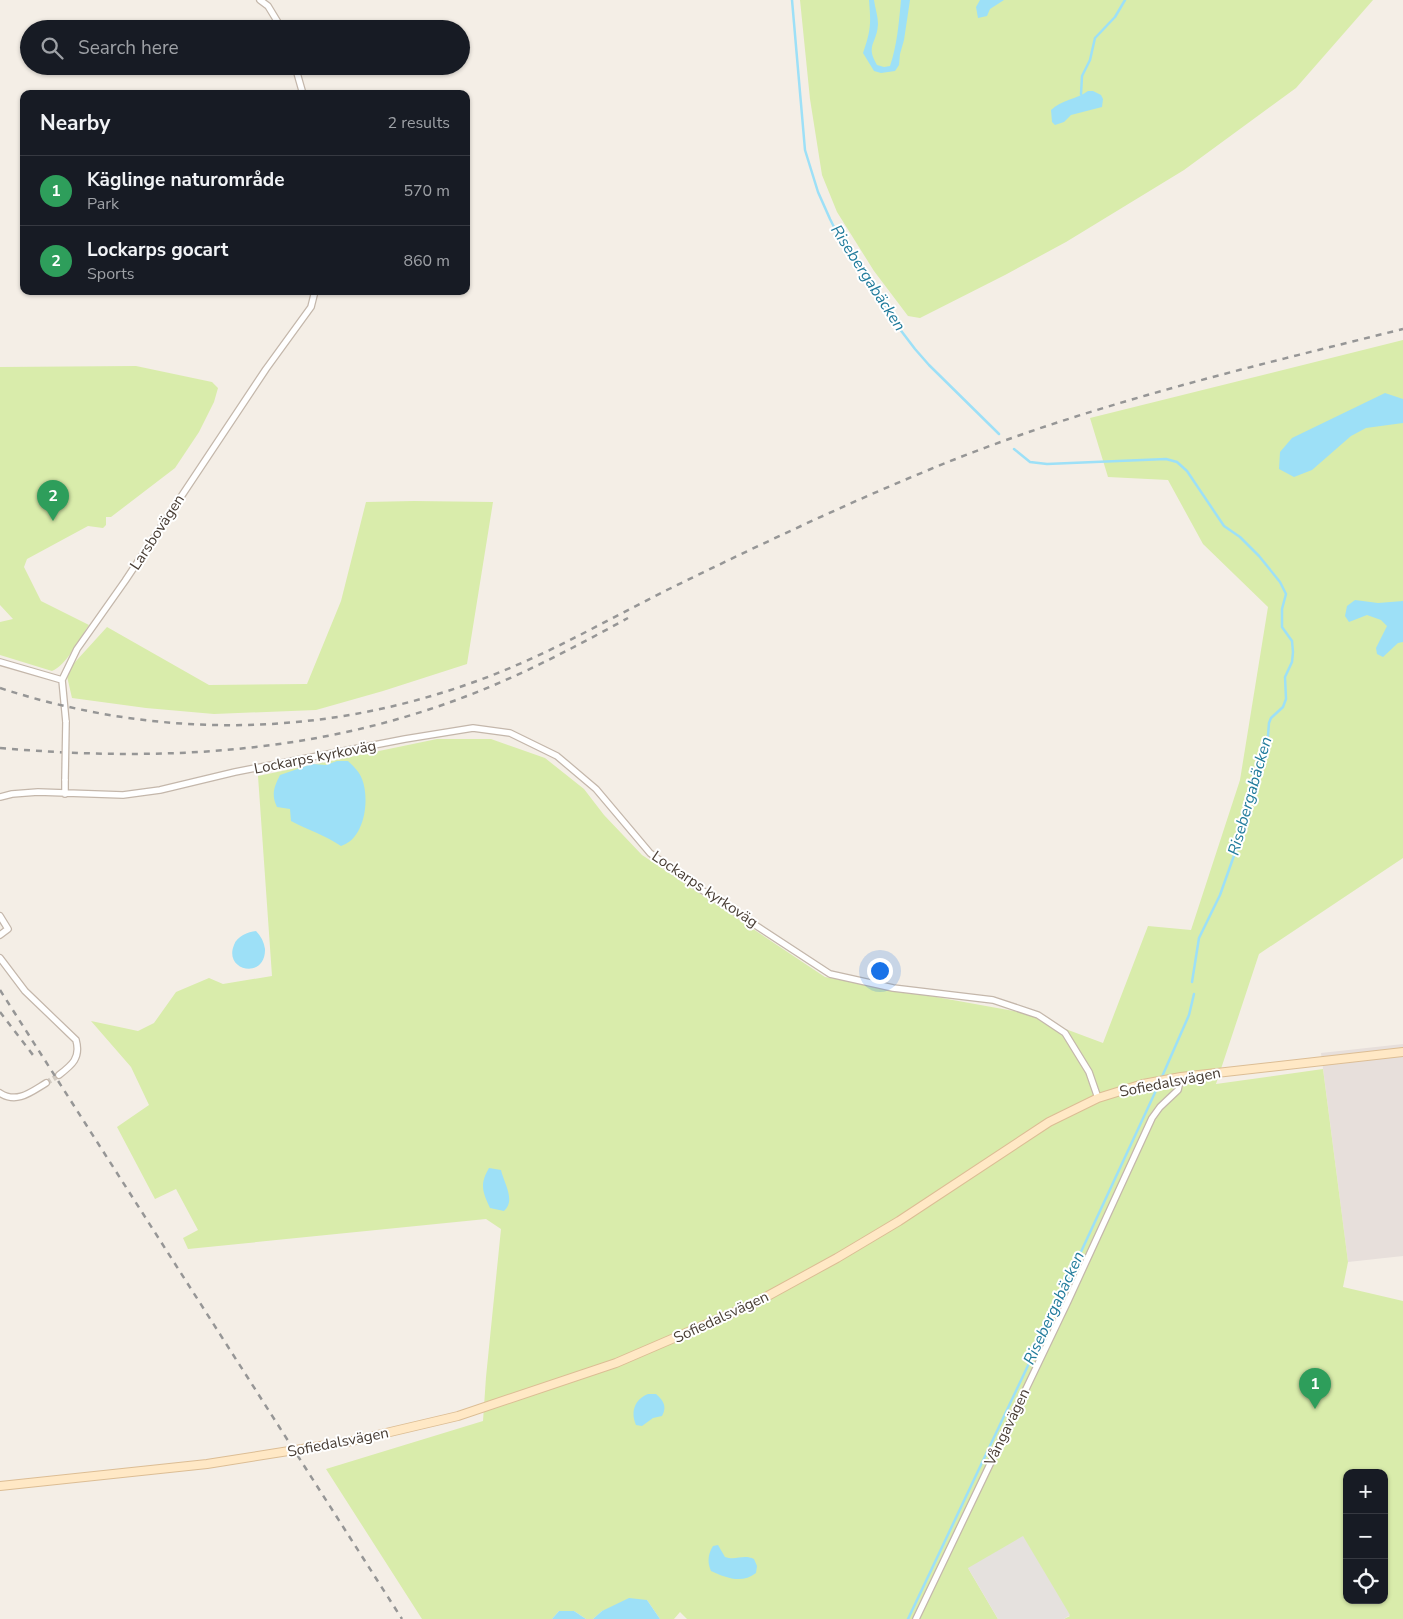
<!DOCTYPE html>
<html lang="en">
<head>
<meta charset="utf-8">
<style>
	:root { --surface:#171b24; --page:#242831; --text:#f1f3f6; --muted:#9ea1a6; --line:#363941; --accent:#0b8043 }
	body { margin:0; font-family:"Nunito Sans",sans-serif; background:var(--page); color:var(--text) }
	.controls { position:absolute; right:15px; bottom:15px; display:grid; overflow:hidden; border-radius:10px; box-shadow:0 1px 4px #0004 }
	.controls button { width:45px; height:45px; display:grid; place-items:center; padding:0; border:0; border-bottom:1px solid var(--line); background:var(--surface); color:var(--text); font:25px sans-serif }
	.you { position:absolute; left:879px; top:970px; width:18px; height:18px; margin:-12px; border:4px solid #fff; border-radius:50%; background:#1a73e8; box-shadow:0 0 0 8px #1a73e833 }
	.badge { display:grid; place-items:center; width:32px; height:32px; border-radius:50%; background:var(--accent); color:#fff; font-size:16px; font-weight:700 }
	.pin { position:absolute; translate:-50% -41px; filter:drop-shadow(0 1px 2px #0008) }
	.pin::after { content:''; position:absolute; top:26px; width:18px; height:15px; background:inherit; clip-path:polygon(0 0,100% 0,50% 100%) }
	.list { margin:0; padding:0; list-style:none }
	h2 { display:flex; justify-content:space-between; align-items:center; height:65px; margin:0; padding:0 20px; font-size:21px }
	h2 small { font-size:16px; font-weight:400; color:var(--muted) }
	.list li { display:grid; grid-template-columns:32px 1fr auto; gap:15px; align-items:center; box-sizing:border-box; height:70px; padding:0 20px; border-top:1px solid var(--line) }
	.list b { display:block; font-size:19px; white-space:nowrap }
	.list p { margin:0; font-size:16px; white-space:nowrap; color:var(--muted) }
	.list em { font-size:16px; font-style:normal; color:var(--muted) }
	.icon { flex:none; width:28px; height:28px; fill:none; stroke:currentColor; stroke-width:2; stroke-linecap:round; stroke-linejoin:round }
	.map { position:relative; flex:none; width:1403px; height:1619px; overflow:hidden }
	.search { position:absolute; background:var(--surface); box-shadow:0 1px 4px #0004; left:20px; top:20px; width:450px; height:55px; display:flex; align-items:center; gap:12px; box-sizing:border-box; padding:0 18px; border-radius:28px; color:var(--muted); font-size:19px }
	.panel { position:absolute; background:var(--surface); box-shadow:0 1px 4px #0004; left:20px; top:90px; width:450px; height:205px; border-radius:10px }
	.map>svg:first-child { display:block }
	.industrial { fill:#e7dfdb }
	.green { fill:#d9ecab; fill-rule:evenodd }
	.parking { fill:#e5e1de }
	.water { fill:#9de0f7 }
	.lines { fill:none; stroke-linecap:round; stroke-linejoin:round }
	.stream { stroke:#9de0f7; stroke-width:2.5 }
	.street-tunnel { stroke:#d2cbc2; stroke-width:5.5; stroke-dasharray:5.5 3; stroke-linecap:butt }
	.street-casing { stroke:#c4b7ab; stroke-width:8 }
	.secondary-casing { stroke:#dcbd94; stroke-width:10 }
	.street { stroke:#fff; stroke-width:5.5 }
	.secondary { stroke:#ffe8c5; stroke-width:8 }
	.rail { stroke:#969696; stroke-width:2.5; stroke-dasharray:6 6; stroke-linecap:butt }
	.street-bridge-casing { stroke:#c4b7ab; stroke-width:8; stroke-linecap:butt }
	.street-bridge { stroke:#fff; stroke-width:5.5 }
	.labels { text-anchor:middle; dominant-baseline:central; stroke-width:4; stroke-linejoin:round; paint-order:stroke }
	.street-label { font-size:15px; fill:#483d34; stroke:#fff }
	.water-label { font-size:16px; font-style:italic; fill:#207b9b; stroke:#fff }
</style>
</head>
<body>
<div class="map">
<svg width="1403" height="1619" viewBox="0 0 1403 1619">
	<rect width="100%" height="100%" fill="#f4eee6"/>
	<!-- industrial -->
	<path class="industrial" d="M1403,1044v212l-55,6 -27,-209z"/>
	<!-- green -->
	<path class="green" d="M800,0h573l-77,88 -112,82 -118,72 -61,33 -85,43 -12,-2 -34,-45 -37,-59 -15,-37 -12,-76z
		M1403,340v518l-144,96 -43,130 107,-15 25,193 -5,25 60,14v318h-339l6,-3 -102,-48 30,51h-311l-7,-7 -6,7h-14l-13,-19 -45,11 -9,8h-7l-12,-8h-15l-7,8h-130l-96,-150 157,-48 3,-44 15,-148 -15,-10 -298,30 -5,-11 15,-8 -22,-41 -21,10 -38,-72 32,-22 -18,-38 -40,-46 47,10 16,-8 22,-31 33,-14 14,6 49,-8 -14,-200 179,-37h54l54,19 39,31 20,26 38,40 183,122 195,35 83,31 45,-117 43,4 49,-150 28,-173 -65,-63 -35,-64 -60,-3 -18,-59zM1347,1473h37v127h-37z
		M136,366l76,16 6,6 -4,14 -15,30 -24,36 -64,49h-5v8l-3,3 -15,-2 -61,33 -3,8 17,34 48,24c-9,13 -23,41 -37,46l-52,-16v-33l13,-3 -13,-14v-238z
		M414,501l79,1 -26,162 -84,27 -67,19 -102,4 -68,-6 -74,-10 -6,-26 41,-45 102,58 98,-1 34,-83 25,-99z"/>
	<!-- parking -->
	<path class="parking" d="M1023,1536l47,79 -6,4h-66l-30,-51z"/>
	<!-- water -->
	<path class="water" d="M869,0h5c1,8 4,16 4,24 -1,20 -13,21 -1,41l7,2 6,-1c7,-20 9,-44 11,-66h9l-6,40 -4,14 -1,11 -4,6 -14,2 -7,-2 -11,-18c8,-23 8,-29 6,-53z
		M980,0h24l-14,9 -3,7 -9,2 -2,-11z
		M1088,91h5l8,4 2,4 -1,8 -31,8 -7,7 -9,3 -3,-3 -1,-12c10,-10 26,-11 37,-19z
		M1385,393l18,6v24l-37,5 -15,8 -39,34 -18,7 -15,-8 1,-17 12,-14z
		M1355,600l23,3 25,-2v41l-5,1 -15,14 -6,-3 -1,-6 11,-22 -6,-6 -14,-5 -18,7 -4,-6 2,-10z
		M337,761h11c5,5 11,10 14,18 8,20 3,60 -21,67 -16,-11 -33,-16 -50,-25l-1,-12 -13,-2c-6,-12 -3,-20 3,-32l32,-11 14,1z
		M256,931c5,5 8,11 9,18 1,31 -42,22 -31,-4 3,-9 14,-13 22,-14z
		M489,1168l12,2c3,13 15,31 3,41l-14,-3c-7,-16 -11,-23 -1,-40z
		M648,1394h8c8,7 11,13 6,22l-9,2 -11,8 -6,-1c-6,-13 -1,-26 12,-31z
		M718,1545l7,12c11,4 18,-3 29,2l3,7 -1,7c-14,11 -30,5 -45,-2 -4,-9 -3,-17 2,-25z
		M629,1598l18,2 13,19h-67l9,-8z
		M559,1611h15l12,8h-34z"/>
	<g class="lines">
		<!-- stream -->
		<path class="stream" d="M792,0l13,150 13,42 12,27 13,26 56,83 16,21 14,16 70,69
			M1081,94l1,-18 8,-16 5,-22 20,-21 10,-17
			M1014,449l16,13 17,2 119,-5 11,3 10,9 37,55 16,11 19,19 21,26 6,12 -4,15v18l10,14 1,11 -1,10 -7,15 1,22 -3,8 -12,11 -2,5 -2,25 -21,54 1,17 -27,76 -21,43 -7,44
			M1161,1079l28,-64 5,-21
			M908,1619l125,-264 126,-271"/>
		<!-- street-tunnel -->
		<path class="street-tunnel" d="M46,1083l13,-8"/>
		<defs>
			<path id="street" d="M260,0l8,6 14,23
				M295,66l8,28
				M0,662l62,18
				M66,722l-4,-42 15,-31 48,-68 141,-212 45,-62 4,-16
				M65,779v15
				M0,797l12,-3 26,-2 85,3 37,-5 75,-18 170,-33 68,-11 37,5 47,23 39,33 54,64 32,24 148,97 63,14 100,12 45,15 27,18 24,39 9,26
				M0,916l8,13 -8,6
				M0,958l25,33 51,49c5,18 -4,25 -17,35
				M0,1093c17,11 31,-1 46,-10
				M916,1619l152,-318 84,-183 8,-11 18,-17 3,-13"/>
			<path id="secondary" d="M0,1486l207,-22 145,-23 106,-25 158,-53 137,-59 84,-46 62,-37 150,-99 49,-24 45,-14 38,-7 222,-25"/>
		</defs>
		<!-- street casing -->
		<use href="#street" class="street-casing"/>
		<!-- secondary casing -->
		<use href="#secondary" class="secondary-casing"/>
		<!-- street -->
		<use href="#street" class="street"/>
		<!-- secondary -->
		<use href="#secondary" class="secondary"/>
		<!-- rail -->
		<path class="rail" d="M0,688c157,51 319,50 474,-6 68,-24 131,-61 195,-93 84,-41 170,-82 257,-118 153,-64 316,-102 477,-142
			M0,748c162,14 319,6 472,-54 54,-21 105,-48 156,-76
			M0,990l402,629
			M0,1012l36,47"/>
		<defs>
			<path id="street-bridge" d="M65,779l1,-57"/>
		</defs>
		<!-- street-bridge casing -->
		<use href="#street-bridge" class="street-bridge-casing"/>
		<!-- street-bridge -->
		<use href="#street-bridge" class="street-bridge"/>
	</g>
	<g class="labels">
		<!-- street labels -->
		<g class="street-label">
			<text transform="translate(157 532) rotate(-57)">Larsbovägen</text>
			<text transform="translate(315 757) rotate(-11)">Lockarps kyrkoväg</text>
			<text transform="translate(705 889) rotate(34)">Lockarps kyrkoväg</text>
			<text transform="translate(1170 1082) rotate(-11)">Sofiedalsvägen</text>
			<text transform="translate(721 1317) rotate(-25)">Sofiedalsvägen</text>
			<text transform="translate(1007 1427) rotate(-64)">Vångavägen</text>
			<text transform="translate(338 1442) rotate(-11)">Sofiedalsvägen</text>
		</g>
		<!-- water labels -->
		<g class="water-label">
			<text transform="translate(868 278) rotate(57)">Risebergabäcken</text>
			<text transform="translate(1250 796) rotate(-74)">Risebergabäcken</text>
			<text transform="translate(1054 1308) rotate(-65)">Risebergabäcken</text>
		</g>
	</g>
</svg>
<div class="controls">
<button>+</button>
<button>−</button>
<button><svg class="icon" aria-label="locate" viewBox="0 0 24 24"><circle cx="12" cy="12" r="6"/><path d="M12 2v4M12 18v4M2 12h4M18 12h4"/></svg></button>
</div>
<div class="you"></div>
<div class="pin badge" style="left:1315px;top:1409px;background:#2e9e5b">1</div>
<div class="pin badge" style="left:53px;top:521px;background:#2e9e5b">2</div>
<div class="search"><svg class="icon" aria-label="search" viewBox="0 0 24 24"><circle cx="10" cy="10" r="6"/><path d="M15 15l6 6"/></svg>Search here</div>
<section class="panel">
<h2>Nearby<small>2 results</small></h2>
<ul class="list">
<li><span class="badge" style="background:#2e9e5b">1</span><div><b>Käglinge naturområde</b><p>Park</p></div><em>570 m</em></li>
<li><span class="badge" style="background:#2e9e5b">2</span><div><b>Lockarps gocart</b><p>Sports</p></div><em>860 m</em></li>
</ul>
</section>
</div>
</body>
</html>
